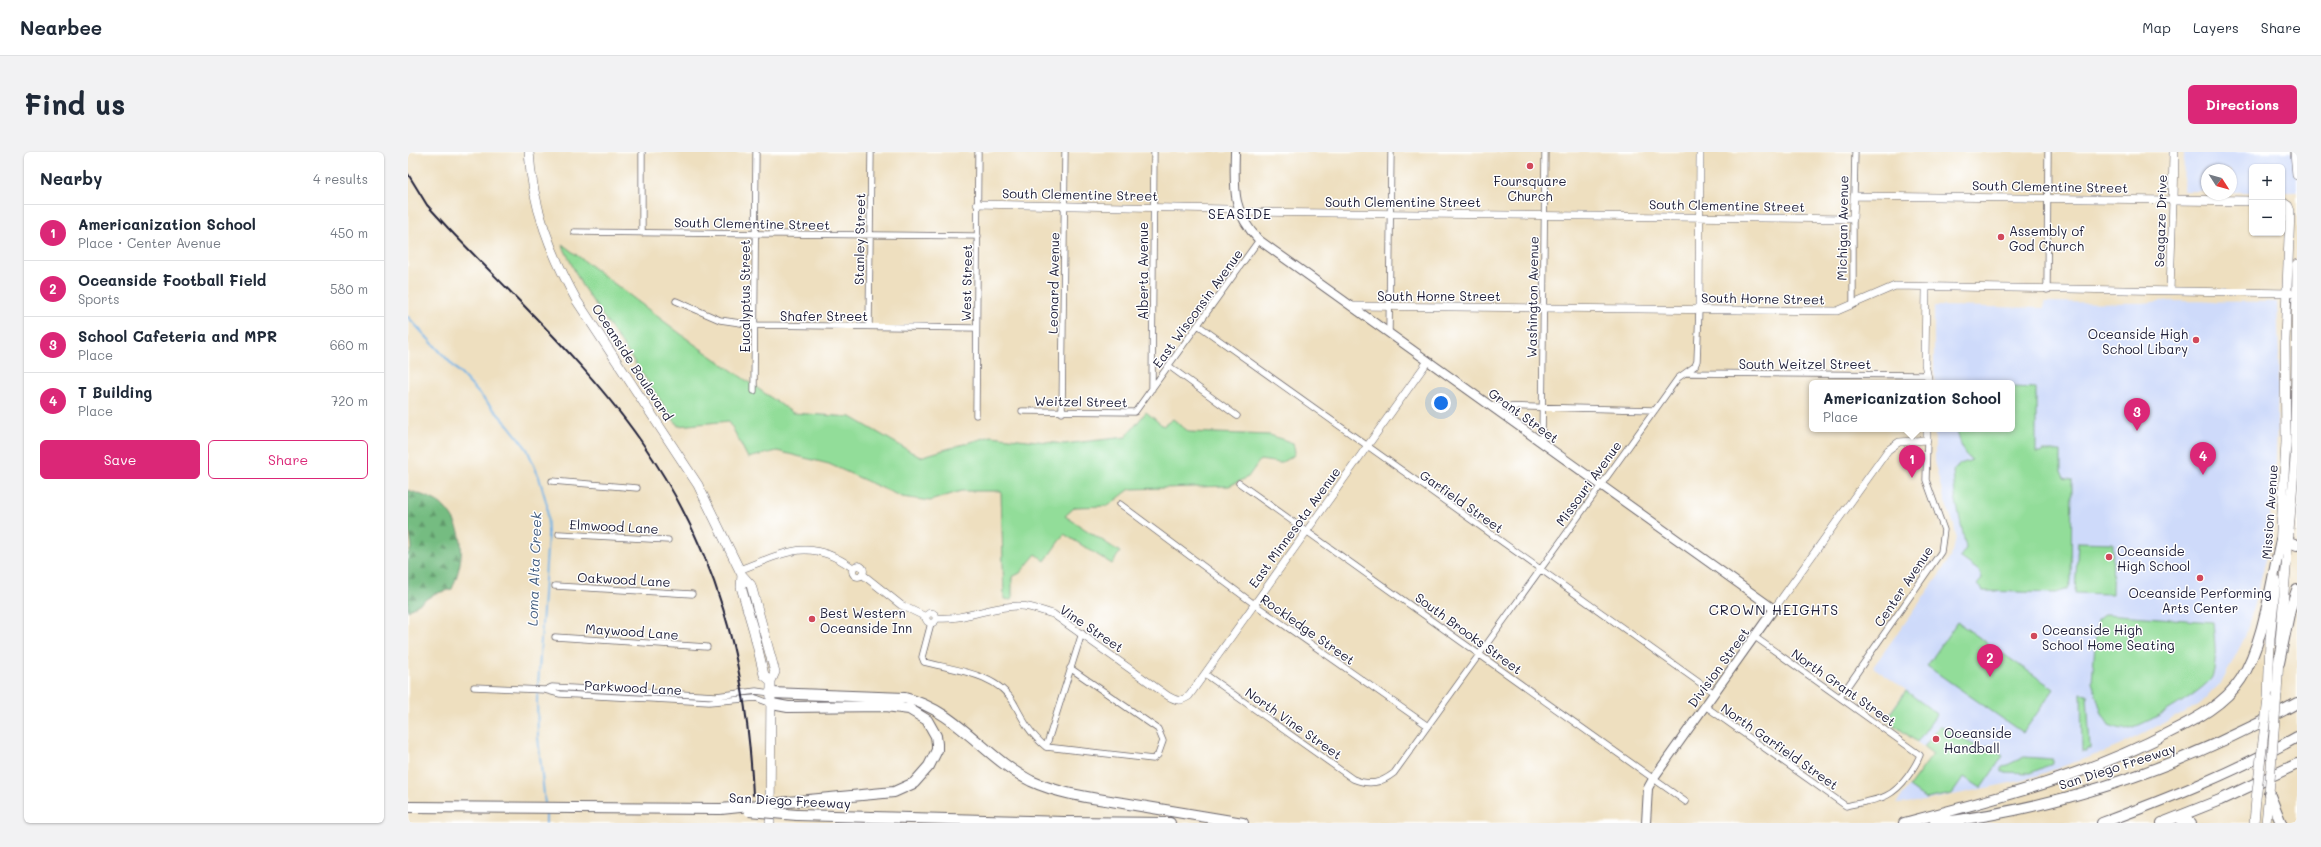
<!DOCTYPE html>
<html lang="en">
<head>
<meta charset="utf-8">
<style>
	:root { --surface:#fff; --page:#f2f2f3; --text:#1f2937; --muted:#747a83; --line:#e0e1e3; --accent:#db2777 }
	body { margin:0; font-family:Mali,sans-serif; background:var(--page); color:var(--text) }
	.controls { position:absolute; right:12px; top:12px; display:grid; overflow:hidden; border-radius:6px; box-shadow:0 1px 3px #0004 }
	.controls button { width:36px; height:36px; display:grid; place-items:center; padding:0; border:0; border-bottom:1px solid var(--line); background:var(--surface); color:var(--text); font:20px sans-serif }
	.compass { position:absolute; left:1793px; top:12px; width:36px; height:36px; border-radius:50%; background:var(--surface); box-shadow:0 1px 3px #0004; rotate:126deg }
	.you { position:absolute; left:1033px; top:251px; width:14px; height:14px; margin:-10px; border:3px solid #fff; border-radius:50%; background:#1a73e8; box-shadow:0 0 0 6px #1a73e833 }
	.badge { display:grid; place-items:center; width:26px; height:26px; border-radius:50%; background:var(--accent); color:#fff; font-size:13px; font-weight:700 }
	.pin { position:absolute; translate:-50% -33px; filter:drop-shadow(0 1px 2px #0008) }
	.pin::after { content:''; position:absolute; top:21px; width:14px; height:12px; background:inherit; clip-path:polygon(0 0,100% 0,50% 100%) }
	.popup { position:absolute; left:1401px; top:228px; width:206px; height:52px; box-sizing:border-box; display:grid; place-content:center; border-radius:6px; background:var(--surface); filter:drop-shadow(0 1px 3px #0005); font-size:13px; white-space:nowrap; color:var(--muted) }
	.popup b { font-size:15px; color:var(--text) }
	.popup::after { content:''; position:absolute; left:50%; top:100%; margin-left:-8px; border:8px solid transparent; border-top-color:var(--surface) }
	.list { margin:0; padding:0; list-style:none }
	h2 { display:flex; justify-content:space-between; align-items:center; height:52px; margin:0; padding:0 16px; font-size:17px }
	h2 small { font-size:13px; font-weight:400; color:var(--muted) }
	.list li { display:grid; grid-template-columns:26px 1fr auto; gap:12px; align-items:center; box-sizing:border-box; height:56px; padding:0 16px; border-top:1px solid var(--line) }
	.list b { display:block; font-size:15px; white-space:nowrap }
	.list p { margin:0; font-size:13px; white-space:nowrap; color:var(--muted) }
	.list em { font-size:13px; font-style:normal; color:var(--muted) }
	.actions { display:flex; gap:8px; padding:12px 16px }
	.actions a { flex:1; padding:9px 0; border:1px solid var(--accent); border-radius:6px; text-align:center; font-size:14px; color:var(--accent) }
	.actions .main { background:var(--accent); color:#fff }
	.map { position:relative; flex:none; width:1889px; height:671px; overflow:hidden; border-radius:6px }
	header { display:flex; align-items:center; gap:24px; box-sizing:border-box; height:56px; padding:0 20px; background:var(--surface); border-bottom:1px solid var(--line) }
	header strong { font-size:19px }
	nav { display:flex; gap:22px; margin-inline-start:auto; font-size:14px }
	.intro { display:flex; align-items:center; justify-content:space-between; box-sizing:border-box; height:96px; padding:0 24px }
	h1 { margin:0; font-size:28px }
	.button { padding:10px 18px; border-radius:6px; background:var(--accent); color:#fff; font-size:14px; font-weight:700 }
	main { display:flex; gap:24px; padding:0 24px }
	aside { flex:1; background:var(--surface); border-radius:6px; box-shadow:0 1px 3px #0004 }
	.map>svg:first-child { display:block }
	.built { fill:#cedafa }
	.green { fill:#92dd99; stroke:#5a806a }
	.forest { fill:url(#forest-firs); stroke:#4c6f5e }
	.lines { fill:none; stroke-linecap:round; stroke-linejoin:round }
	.stream { stroke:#71b2e5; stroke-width:2 }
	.minor-casing { stroke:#696469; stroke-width:7 }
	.tertiary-casing { stroke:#696469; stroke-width:8 }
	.secondary-casing { stroke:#696469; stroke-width:10 }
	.primary-casing { stroke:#696469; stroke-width:10 }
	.motorway-casing { stroke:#696469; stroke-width:12 }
	.minor { stroke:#fff; stroke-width:5.5 }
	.tertiary { stroke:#fff; stroke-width:7 }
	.secondary { stroke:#fff; stroke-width:8 }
	.primary { stroke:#fff; stroke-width:9 }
	.motorway { stroke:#fff; stroke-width:10 }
	.rail { stroke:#22223b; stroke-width:2 }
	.primary-bridge-casing { stroke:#696469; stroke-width:10; stroke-linecap:butt }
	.motorway-bridge-casing { stroke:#696469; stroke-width:12; stroke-linecap:butt }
	.primary-bridge { stroke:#fff; stroke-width:9 }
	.motorway-bridge { stroke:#fff; stroke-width:10 }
	.poi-dot { fill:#d1495b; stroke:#fff; stroke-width:1.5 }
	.labels { text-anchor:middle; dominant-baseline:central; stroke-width:3; stroke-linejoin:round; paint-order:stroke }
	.poi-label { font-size:13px; fill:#22223b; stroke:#fff; text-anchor:start }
	.street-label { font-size:13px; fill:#22223b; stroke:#fff }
	.neighbourhood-label { font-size:14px; letter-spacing:1px; fill:#22223b; stroke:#fff }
	.water-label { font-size:14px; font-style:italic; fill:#425c7f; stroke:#fff }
</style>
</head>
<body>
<header>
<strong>Nearbee</strong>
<nav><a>Map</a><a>Layers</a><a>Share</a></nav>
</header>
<div class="intro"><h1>Find us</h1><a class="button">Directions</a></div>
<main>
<aside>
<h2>Nearby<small>4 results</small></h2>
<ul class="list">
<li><span class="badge">1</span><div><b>Americanization School</b><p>Place · Center Avenue</p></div><em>450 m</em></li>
<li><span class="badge">2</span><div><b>Oceanside Football Field</b><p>Sports</p></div><em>580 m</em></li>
<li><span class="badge">3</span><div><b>School Cafeteria and MPR</b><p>Place</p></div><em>660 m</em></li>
<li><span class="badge">4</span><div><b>T Building</b><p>Place</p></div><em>720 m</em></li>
</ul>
<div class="actions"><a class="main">Save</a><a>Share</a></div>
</aside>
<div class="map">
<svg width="1889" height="671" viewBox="0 0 1889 671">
	<defs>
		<pattern id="forest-firs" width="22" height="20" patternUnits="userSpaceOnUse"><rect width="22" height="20" fill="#75bc81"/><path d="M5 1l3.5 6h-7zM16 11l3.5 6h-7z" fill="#60986b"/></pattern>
	</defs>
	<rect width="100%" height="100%" fill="#fff"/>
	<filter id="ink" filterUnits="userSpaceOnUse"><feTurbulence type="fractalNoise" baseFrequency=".025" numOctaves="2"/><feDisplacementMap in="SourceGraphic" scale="8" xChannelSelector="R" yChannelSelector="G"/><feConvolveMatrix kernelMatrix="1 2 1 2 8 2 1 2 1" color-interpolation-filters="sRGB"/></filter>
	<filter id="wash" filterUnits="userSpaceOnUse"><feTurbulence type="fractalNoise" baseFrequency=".012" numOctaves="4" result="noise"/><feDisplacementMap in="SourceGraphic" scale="16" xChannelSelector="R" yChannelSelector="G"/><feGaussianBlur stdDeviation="0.9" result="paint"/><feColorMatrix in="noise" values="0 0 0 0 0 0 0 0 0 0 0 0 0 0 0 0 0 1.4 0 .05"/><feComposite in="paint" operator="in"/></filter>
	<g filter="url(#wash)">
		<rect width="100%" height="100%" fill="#eedfbf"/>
		<!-- built -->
		<path class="built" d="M1776,0h113v40h-15v-25h-30v25h-21v-22h-24v21h-24z
			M1753,149l116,1 2,52 -3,106 -8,69 1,20 -24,88 -23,45 -24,23 -83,43 -91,32 -99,21 -29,3 37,-50 -48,-35 21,-29 -33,-23 70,-97 10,-18 3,-15 -2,-12 -10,-26 -9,-34v-36h77v-46h-76l-2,-11v-66l110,2 1,-6 98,1z"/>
		<!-- green -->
		<path class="green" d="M154,92l132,100 99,69 58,4 69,40 71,-21 73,8 62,-7 20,-25 17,14 10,-7 16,13 81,3 23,8 2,9 -2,4 -13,7 -20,-3 -12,17 -19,9 -99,3 -22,17 -33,1 -10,9 55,36 -8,12 -48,-30 -19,27 -9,-7 -16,19 -8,4v23l-8,-1 -3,-108h-40l-31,10 -28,-4 -73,-33 -52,-13 -29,7 -19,-37 -51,5 -97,-142z
			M1604,235l24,1v65h5l1,-2h19v20l3,7 8,2 -1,101 -3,8 -13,4 -72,-2 -6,-6 5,-6 -3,-8 -19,-14 6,-9 -11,-52 -2,-25 7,-7 12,-4c-13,-8 -10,-19 -16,-31h56z
			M1670,390l35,1 -1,51 -37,-1z
			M1697,462l108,8c1,16 5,40 -1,55 -6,13 -73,53 -88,52 -5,0 -10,-2 -15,-4l-7,-11 -10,-32 5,-62z
			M1549,470l97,67 -31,44 -96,-67z
			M1498,539l31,23 -20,28 -31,-23z
			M1673,541l6,1 3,55h-4v2h-4z
			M1532,573l8,6 2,-3 32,23 5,-6 16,11 -22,32 -17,-11 -12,17 -26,5 -17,-12 24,-33 -9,-7z
			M1616,605l29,2v4l-22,10 -29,-1 -1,-4z"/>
		<!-- forest -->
		<path class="forest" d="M0,338c10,4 26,8 34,15 26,25 22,55 10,84l-18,5 -26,17v-57l4,-7 -2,-13 -2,-2z"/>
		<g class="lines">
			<!-- stream -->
			<path class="stream" d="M0,165l101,109 18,23 12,28 8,28 1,29 -11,167 1,36 7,67
				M138,658v13"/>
		</g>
	</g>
	<g filter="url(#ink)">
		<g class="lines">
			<defs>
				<path id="minor" d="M1446,44l1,-44
					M166,80l404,4
					M234,81v-81
					M1639,138l1,-138
					M268,149l44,19 34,5 222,3
					M1445,153v-86
					M790,173l516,368
					M461,174l2,-174
					M981,181l2,-181
					M761,214l68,50
					M1278,221l240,2
					M744,237l2,-237
					M346,239l2,-239
					M1084,254l163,4
					M614,259l113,1 124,-172
					M654,261l3,-261
					M568,263l2,-263
					M1134,291l3,-291
					M144,329l85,7
					M831,331l447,319
					M712,352l134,100 174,122
					M151,382l109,6
					M147,434l137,8
					M523,471l-9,34 2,5c30,8 73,11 90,41 9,17 16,31 32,44
					M147,485l152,10
					M662,516l88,61 5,12 -5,14 -5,4 -107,-12 36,-114
					M797,522l148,105c17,7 28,4 41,-6l284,-395 17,-12 2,-5 2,-52
					M66,535l71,3
					M363,541l-15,-2 -40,5 -164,-9 -7,3 15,4 149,8 47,-4 16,6
					M1432,545l101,-145 3,-22 -18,-50 1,-40
					M1297,554l141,100c29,-7 43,-4 62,-30 5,-7 9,-13 12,-21l-165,-118"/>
				<path id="tertiary" d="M569,52l251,5 11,3 614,7 1,-23 319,4 -3,91
					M1518,136l-1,76 4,19
					M944,154l485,5 58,-25 395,7
					M1291,157l1,-157
					M444.5 419a5.5 5.5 0 1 1 11 0a5.5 5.5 0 1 1-11 0Z
					M331,418c47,-17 69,-34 114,-2
					M454,422l39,31 25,12
					M1366,457l114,-159 11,-8 28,-2v-11
					M518 466a5 5 0 1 1 10 0a5 5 0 1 1-10 0Z
					M528,466c29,3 55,-13 84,-12 11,0 22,5 33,8l115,82c9,5 12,6 21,0l239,-335"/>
				<path id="secondary" d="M827,0c-1,36 -3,61 24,88l515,369 -121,170 -5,9 -2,35"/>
				<path id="primary" d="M121,0c3,54 22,102 48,149l121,184 44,90 9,10 24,87 -4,9 -1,142
					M1766,0l-1,48 79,1
					M1887,0l2,23
					M1872,395l6,-105 -1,-102 5,-129 -2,-5 -6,-4
					M334,423l-1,12 13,45 10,43 7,6
					M1872,490l15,-184 2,-194
					M1869,542l2,-37
					M1860,547l2,-60 6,-59
					M1846,671l2,-24
					M1858,671l3,-30"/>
				<path id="motorway" d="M1881,390l8,3
					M1871,511l11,-54 7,-19
					M363,541l134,5c51,12 80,60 126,83 28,13 62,17 92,22 40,7 80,13 120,20
					M364,552l16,3 98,-1 23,3 18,11 9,16 1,8v6l-8,16 -15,17 -20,9 -96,9
					M1861,641l12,30
					M0,655l313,2
					M389,663l267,7 106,1
					M1496,671c92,-24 182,-47 266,-91 26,-13 55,-28 71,-53 23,-36 30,-97 40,-139
					M1527,671c127,-15 250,-58 362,-120
					M1694,671c67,-25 133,-51 195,-86
					M1754,671l58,-23 77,-36
					M1774,671h9"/>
			</defs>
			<!-- minor casing -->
			<use href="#minor" class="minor-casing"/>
			<!-- tertiary casing -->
			<use href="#tertiary" class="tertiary-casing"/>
			<!-- secondary casing -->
			<use href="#secondary" class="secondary-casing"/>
			<!-- primary casing -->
			<use href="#primary" class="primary-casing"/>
			<!-- motorway casing -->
			<use href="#motorway" class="motorway-casing"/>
			<!-- minor -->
			<use href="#minor" class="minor"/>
			<!-- tertiary -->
			<use href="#tertiary" class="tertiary"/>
			<!-- secondary -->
			<use href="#secondary" class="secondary"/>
			<!-- primary -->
			<use href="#primary" class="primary"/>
			<!-- motorway -->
			<use href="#motorway" class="motorway"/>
			<!-- rail -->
			<path class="rail" d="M0,22l19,31 21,23c64,67 140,137 193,213 76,109 106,222 112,354"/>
			<defs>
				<path id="primary-bridge" d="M1861,641l8,-99
					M1848,647l12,-100"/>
				<path id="motorway-bridge" d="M313,657l77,-8
					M341,659l48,4"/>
			</defs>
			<!-- primary-bridge casing -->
			<use href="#primary-bridge" class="primary-bridge-casing"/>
			<!-- motorway-bridge casing -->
			<use href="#motorway-bridge" class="motorway-bridge-casing"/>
			<!-- primary-bridge -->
			<use href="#primary-bridge" class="primary-bridge"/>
			<!-- motorway-bridge -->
			<use href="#motorway-bridge" class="motorway-bridge"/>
		</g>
	</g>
	<!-- markers -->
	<g class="poi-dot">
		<circle cx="1122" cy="14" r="4"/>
		<circle cx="1593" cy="85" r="4"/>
		<circle cx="1788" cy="188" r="4"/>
		<circle cx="1701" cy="405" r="4"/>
		<circle cx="1792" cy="426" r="4"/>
		<circle cx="404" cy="467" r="4"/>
		<circle cx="1626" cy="484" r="4"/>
		<circle cx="1528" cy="587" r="4"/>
	</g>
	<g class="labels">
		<!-- poi labels -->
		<g class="poi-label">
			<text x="1122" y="28" text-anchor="middle">Foursquare<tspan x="1122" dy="15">Church</tspan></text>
			<text x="1601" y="78">Assembly of<tspan x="1601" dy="15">God Church</tspan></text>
			<text x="1780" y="181" text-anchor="end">Oceanside High<tspan x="1780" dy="15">School Libary</tspan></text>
			<text x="1709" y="398">Oceanside<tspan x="1709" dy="15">High School</tspan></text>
			<text x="1792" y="440" text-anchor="middle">Oceanside Performing<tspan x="1792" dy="15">Arts Center</tspan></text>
			<text x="412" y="460">Best Western<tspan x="412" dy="15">Oceanside Inn</tspan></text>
			<text x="1634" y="477">Oceanside High<tspan x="1634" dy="15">School Home Seating</tspan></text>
			<text x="1536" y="580">Oceanside<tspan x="1536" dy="15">Handball</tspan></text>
		</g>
		<!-- street labels -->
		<g class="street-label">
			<text transform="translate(1642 34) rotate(1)">South Clementine Street</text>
			<text transform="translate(672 42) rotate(1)">South Clementine Street</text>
			<text x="995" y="49">South Clementine Street</text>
			<text transform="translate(1319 53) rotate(1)">South Clementine Street</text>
			<text transform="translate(1752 69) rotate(-88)">Seagaze Drive</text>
			<text transform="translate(344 71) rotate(1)">South Clementine Street</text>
			<text transform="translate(1434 76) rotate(-89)">Michigan Avenue</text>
			<text transform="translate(451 87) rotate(-89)">Stanley Street</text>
			<text transform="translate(734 119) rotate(-90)">Alberta Avenue</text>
			<text transform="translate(558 131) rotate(-89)">West Street</text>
			<text transform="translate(645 131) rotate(-89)">Leonard Avenue</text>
			<text x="1031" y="143">South Horne Street</text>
			<text transform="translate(336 144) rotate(-90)">Eucalyptus Street</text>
			<text transform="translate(1124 145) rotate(-89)">Washington Avenue</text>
			<text transform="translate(1355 146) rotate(1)">South Horne Street</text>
			<text transform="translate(789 156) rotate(-54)">East Wisconsin Avenue</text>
			<text x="416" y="163">Shafer Street</text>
			<text transform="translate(225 210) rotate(57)">Oceanside Boulevard</text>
			<text x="1397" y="211">South Weitzel Street</text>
			<text transform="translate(673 249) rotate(1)">Weitzel Street</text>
			<text transform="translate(1116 263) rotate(36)">Grant Street</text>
			<text transform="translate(1180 331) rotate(-54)">Missouri Avenue</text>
			<text transform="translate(1054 349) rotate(35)">Garfield Street</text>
			<text transform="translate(1861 360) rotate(-86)">Mission Avenue</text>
			<text transform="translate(206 374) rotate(3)">Elmwood Lane</text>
			<text transform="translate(886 375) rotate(-54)">East Minnesota Avenue</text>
			<text transform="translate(216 427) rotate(3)">Oakwood Lane</text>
			<text transform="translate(1495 434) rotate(-56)">Center Avenue</text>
			<text transform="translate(684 476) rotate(34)">Vine Street</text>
			<text transform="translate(900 477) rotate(35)">Rockledge Street</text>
			<text transform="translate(224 479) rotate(4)">Maywood Lane</text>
			<text transform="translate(1061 481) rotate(36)">South Brooks Street</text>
			<text transform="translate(1310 515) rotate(-54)">Division Street</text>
			<text transform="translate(225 535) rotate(3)">Parkwood Lane</text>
			<text transform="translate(1436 535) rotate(35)">North Grant Street</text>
			<text transform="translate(886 571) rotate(35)">North Vine Street</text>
			<text transform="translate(1372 594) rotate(35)">North Garfield Street</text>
			<text transform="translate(1709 614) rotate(-18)">San Diego Freeway</text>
			<text transform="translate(382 648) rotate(3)">San Diego Freeway</text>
		</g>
		<!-- neighbourhood labels -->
		<g class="neighbourhood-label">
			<text x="832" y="61">SEASIDE</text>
			<text x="1366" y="457">CROWN HEIGHTS</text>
		</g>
		<!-- water labels -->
		<g class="water-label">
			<text transform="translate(126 417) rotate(-88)">Loma Alta Creek</text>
		</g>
	</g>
</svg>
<div class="controls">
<button>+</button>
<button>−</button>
</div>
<svg class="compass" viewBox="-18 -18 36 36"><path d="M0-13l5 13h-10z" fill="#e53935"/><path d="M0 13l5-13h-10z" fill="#747a83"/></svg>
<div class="you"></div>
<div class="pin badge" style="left:1504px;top:326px">1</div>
<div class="popup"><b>Americanization School</b>Place</div>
<div class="pin badge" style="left:1582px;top:525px">2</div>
<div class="pin badge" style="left:1729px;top:279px">3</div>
<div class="pin badge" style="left:1795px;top:323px">4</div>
</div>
</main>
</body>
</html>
